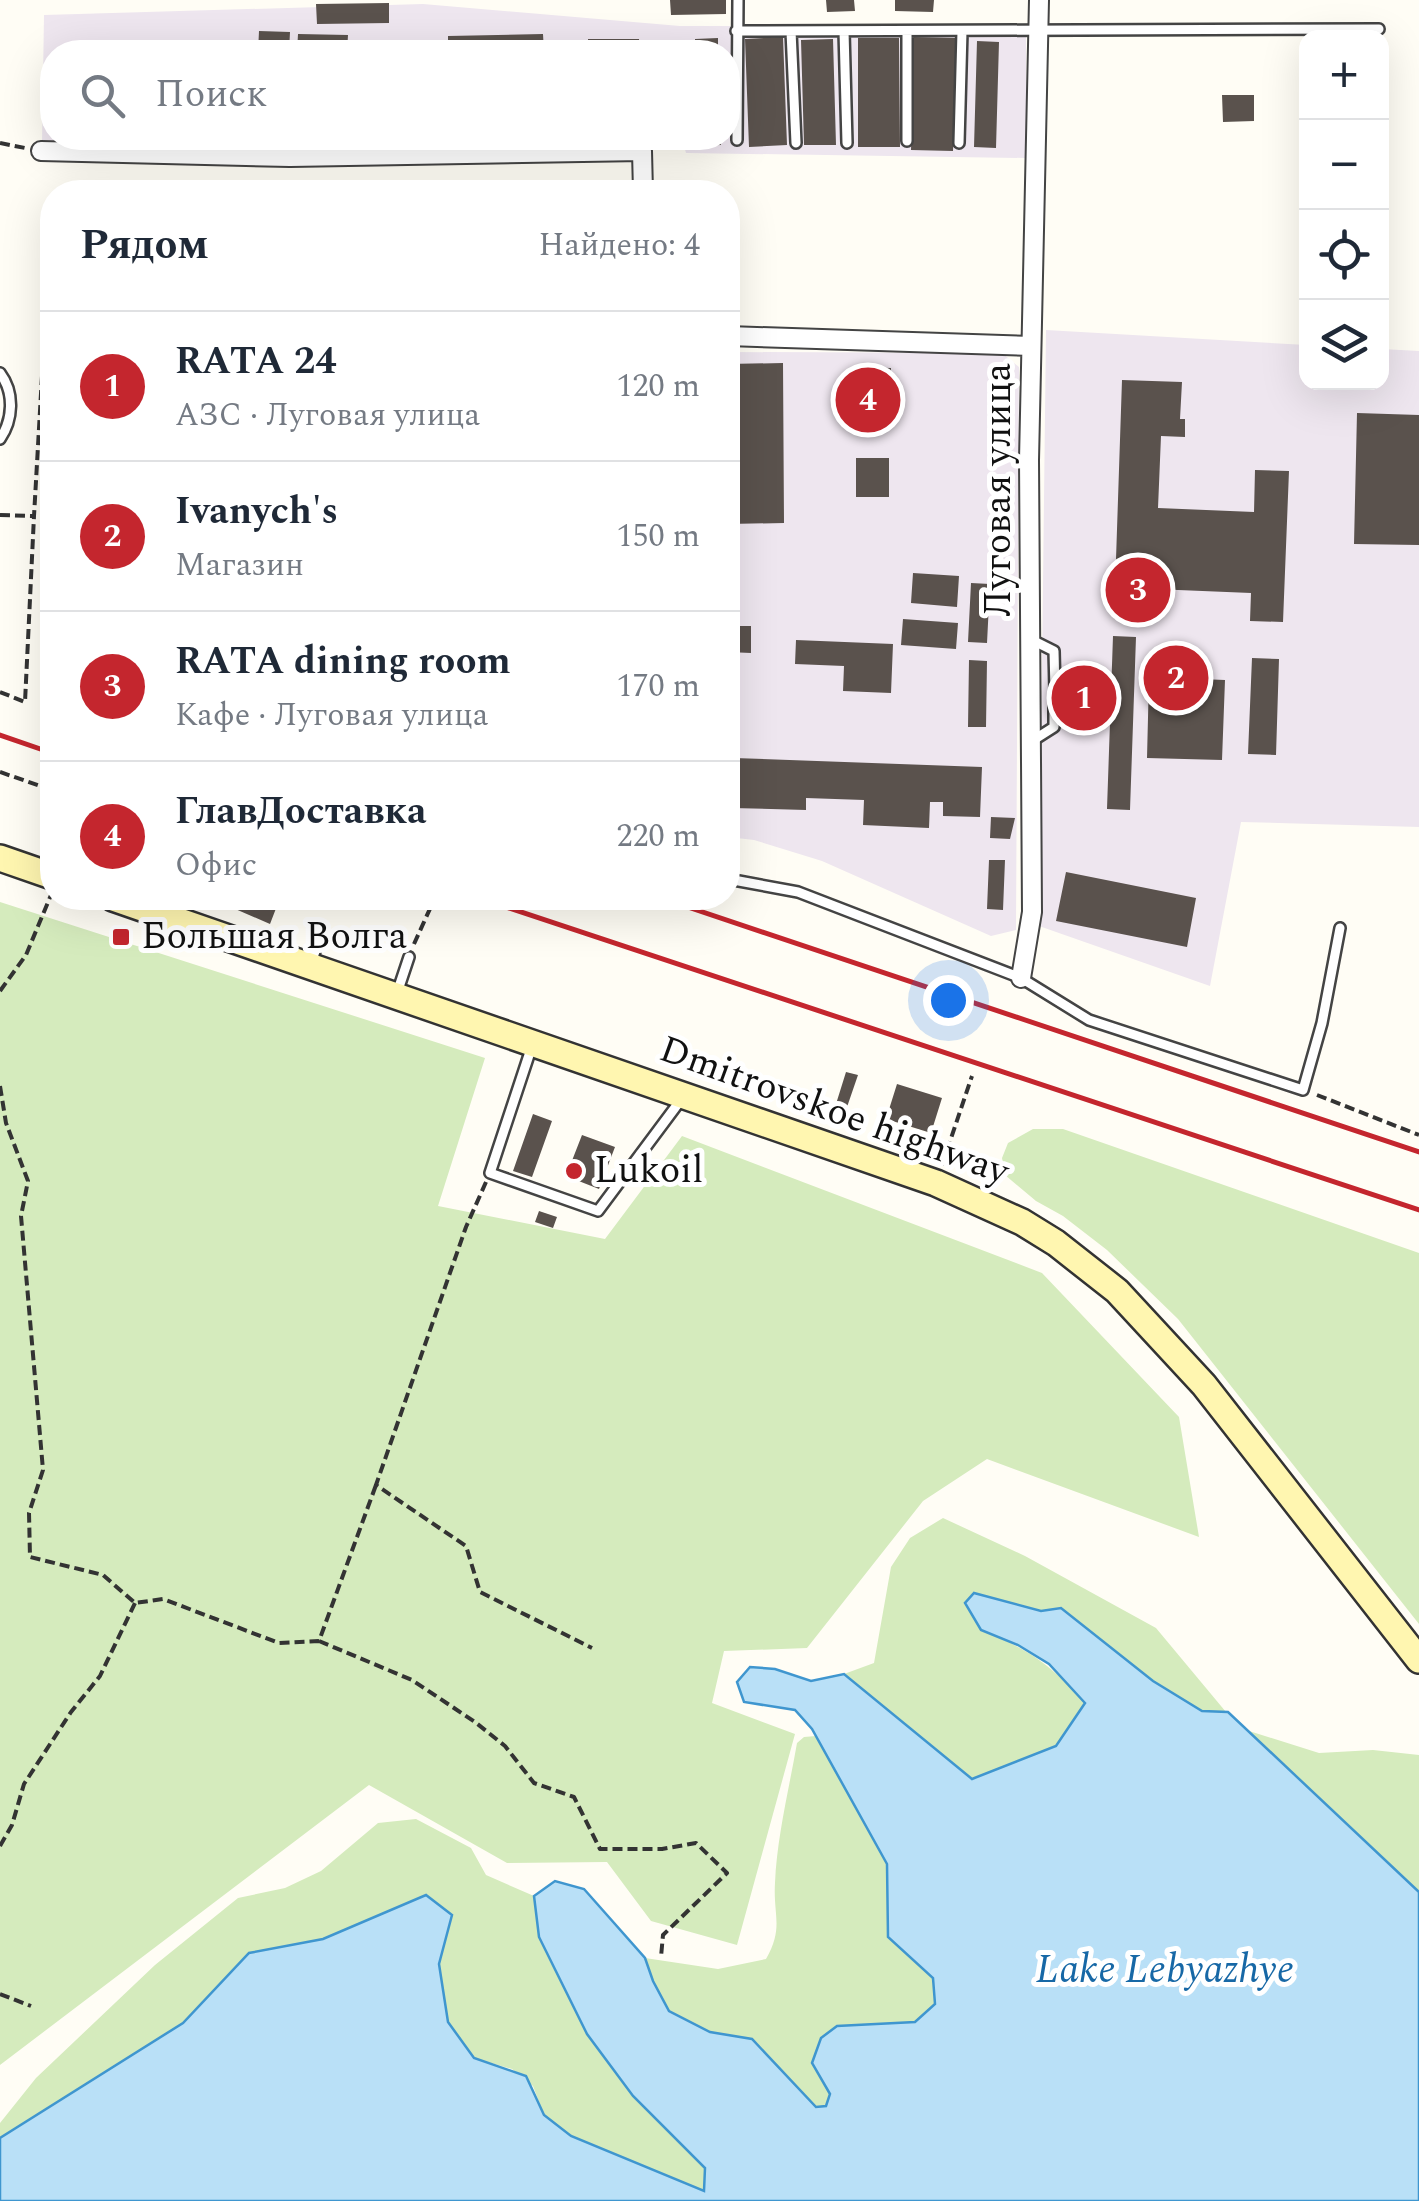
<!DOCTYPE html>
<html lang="ru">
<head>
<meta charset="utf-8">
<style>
	:root { --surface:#fff; --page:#f6f6f7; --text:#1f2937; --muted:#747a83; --line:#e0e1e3; --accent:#c4262e }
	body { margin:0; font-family:Spectral,serif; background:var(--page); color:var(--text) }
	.controls { position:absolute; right:30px; top:30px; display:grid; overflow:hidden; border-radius:20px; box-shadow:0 10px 40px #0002 }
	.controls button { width:90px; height:90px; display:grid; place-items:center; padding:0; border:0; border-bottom:2px solid var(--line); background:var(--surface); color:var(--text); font:50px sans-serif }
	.you { position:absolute; left:948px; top:1000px; width:35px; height:35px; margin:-25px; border:8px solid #fff; border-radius:50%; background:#1a73e8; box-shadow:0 0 0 15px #1a73e833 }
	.badge { display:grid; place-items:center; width:65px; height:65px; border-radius:50%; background:var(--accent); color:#fff; font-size:32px; font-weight:700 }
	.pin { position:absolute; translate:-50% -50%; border:5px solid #fff; box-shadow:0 2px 10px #0006 }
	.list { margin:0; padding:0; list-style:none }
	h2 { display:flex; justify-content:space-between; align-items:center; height:130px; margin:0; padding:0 40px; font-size:42px }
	h2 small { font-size:32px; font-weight:400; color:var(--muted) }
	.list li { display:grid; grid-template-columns:65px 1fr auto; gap:30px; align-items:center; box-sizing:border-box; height:150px; padding:0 40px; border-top:2px solid var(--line) }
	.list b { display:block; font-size:38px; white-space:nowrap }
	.list p { margin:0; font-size:32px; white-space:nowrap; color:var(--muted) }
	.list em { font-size:32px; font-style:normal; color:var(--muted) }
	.icon { flex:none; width:55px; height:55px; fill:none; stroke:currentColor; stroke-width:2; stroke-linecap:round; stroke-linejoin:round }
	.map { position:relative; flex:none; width:1419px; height:2201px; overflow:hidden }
	.search { position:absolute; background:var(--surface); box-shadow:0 10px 40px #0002; left:40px; top:40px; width:700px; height:110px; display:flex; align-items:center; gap:25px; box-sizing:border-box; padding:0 35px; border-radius:40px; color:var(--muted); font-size:38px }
	.panel { position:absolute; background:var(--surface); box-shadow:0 10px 40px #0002; left:40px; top:180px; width:700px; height:730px; border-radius:40px }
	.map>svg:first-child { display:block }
	.industrial { fill:#eee6ef; fill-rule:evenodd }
	.green { fill:#d5ebbd }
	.water { fill:#b9e0f7; stroke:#3f96cf; stroke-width:2.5 }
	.building { fill:#5a524d }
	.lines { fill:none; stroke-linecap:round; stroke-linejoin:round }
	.service-casing { stroke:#444; stroke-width:14 }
	.minor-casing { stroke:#444; stroke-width:22 }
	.secondary-casing { stroke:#333; stroke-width:30 }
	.path { stroke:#333; stroke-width:4; stroke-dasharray:10 5; stroke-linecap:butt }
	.service { stroke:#fff; stroke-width:9 }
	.minor { stroke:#fff; stroke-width:18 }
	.secondary { stroke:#fff6b0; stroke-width:25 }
	.rail { stroke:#c4262e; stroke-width:5 }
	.poi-dot { fill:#c4262e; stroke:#fff; stroke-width:4 }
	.labels { text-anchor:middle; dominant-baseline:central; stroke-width:10; stroke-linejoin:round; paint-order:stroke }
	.street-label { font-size:38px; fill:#111; stroke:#fff }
	.poi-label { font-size:38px; fill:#111; stroke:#fff; text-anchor:start }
	.water-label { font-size:40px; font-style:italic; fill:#1768a6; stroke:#fff }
</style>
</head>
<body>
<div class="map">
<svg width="1419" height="2201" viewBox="0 0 1419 2201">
	<rect width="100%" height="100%" fill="#fffdf5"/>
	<!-- industrial -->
	<path class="industrial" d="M423,4l257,22h346v132l-340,-5 -4,-15 -640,5 2,-128zM52,52h676v86h-676z
		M1046,330l260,15v37h76v-33l37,2v476l-178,-5 -31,164 -171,-60z
		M728,352l274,1 17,14 -3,563 -25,6 -169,-75 -68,-21 -26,-3z"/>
	<!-- green -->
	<path class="green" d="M0,902l485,156 -47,148 167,33 77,-103 360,137 137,144 20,120 -212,-78 -64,42 -116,147 -83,3 -12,52 83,31 -58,211 -86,-24 -44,-59 -100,1 -138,-78 -369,280z
		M1033,1129h30l356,124v371l-241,-305 -71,-69 -44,-34 -27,-15 -31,-26 -3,-17 6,-15z
		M943,1518l82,38 131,72 70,84 -24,-1 -50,-30 -91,-72 -20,2 -67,-18 7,37c51,21 67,33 105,73l-30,43 -84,34 -128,-106 30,-11 17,-96 19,-29z
		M1246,1730l73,23 54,-3 46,5v137z
		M816,1736l71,128 1,73 45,41 2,26 -20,18 -78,4 -25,37 18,32 -4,11 -10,1 -64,-68 -42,-7 -41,-21 -16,-30 -8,-23 73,11 48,-10c18,-31 7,-44 9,-76 2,-46 14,-94 22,-140l7,-6z
		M416,1819l55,29 15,27 48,21 5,41 94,159 73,73 -2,22 -133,-55 -27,-21 -11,-29 -21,-17 -38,-11 -26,-36 -9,-58 13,-49 -26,-20 -103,44 -74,14 -66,70 -183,115v-15l36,-45 119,-113 83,-67 47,-10 36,-17 57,-48z"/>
	<!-- water -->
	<path class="water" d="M974,1593l67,18 20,-3 92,73 49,30 26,1 191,180v309h-1419v-63l183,-115 66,-70 74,-14 103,-44 26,20 -13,49 9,58 26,36 52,18 18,39 27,21 133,55 1,-23 -72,-72 -46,-62 -48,-97 -5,-41 21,-15 29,8 61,69 8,23 16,30 41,21 42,7 64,68 10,-1 4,-12 -18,-31 9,-25 16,-12 78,-4 20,-18 -2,-26 -45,-41 -1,-73 -75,-135 -17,-19 -51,-8 -7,-20 13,-15 25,2 36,12 33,-7 128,105 84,-33 29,-43 -36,-39 -31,-19 -37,-15 -16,-27z"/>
	<!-- building -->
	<path class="building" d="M670,0h56v14l-55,1z
		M826,0h28l1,11 -28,1z
		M895,0h39l-1,12 -38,-1z
		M389,3v20l-72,1 -1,-20z
		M259,31l31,1 -1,20h-31z
		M298,34l50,1 -1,17h-50z
		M543,34l1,18h-96v-16z
		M783,37l4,108 -38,2 -4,-108z
		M914,37l42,1 -3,113 -42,-1z
		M718,38v14h-23v-13z
		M858,38h41l1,109h-42z
		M588,39h51l1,13h-52z
		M833,39l3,106h-32l-3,-105z
		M977,41l22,1 -3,106 -22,-1z
		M1222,95h32v26l-31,1z
		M698,138h23v7l-23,1z
		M783,363l1,160 -56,1v-160z
		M858,367l33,1 -2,49 -33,-1z
		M1122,380l60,2 -2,37h5v18l-24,-1 -3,72 96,4 1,-42 34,1 -6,151 -33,-1 1,-28 -97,-4 -1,32 -39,-2z
		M1357,413l62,2v130l-65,-1z
		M856,458h33v39h-33z
		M913,573l46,3 -2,31 -46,-4z
		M971,583l19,1 -3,59 -19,-1z
		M903,619l55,4 -2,26 -55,-4z
		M728,626h23v27l-23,-1z
		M1113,636l23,1 -6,173 -23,-1z
		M796,640l97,4 -2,49 -48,-2 1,-25 -49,-2z
		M1252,658l27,1 -3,96 -28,-1z
		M969,660l18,1 -1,66h-18z
		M1149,677l76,3 -3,80 -75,-2z
		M1077,683l16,1 -2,32 -16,-1z
		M1048,689l16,1 -1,17 -16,-1z
		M734,758l248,9 -2,50 -37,-1v-14h-13l-1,26 -66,-3 1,-25 -58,-2v12l-74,-2z
		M991,817l24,1 -5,21 -20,-1z
		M989,860h16l-2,50 -16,-1z
		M1066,872l130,26 -9,49 -131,-26z
		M210,898h70l-10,26z
		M846,1072l12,3 -11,32 -11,-3z
		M897,1084l45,14 -11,35 -45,-14z
		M533,1114l19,7 -20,56 -19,-6z
		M582,1135l33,12 -16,42 -33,-13z
		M539,1211l18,6 -4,11 -18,-6z"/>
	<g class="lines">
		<defs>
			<path id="service" d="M736,31l643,-2
				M791,31l5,112
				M844,31l3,112
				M737,140l1,-140
				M907,141v-110
				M959,143l3,-112
				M0,373c15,20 13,47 0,66
				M1032,640l22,11 1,39
				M1032,741l22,-14v-20
				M728,879l70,13 223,86 68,42 214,70 19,-67 18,-95
				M311,963l12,-35
				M397,993l12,-36
				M532,1046l-42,127 108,38 85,-114"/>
			<path id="minor" d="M41,151l249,6 352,-6 1,41
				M728,336l303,10
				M1021,978l11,-66 -3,-452 10,-460"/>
			<path id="secondary" d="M0,858l52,18
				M113,898l823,285 86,39 34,21 61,48 87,94 215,275"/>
		</defs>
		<!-- service casing -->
		<use href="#service" class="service-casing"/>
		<!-- minor casing -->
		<use href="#minor" class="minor-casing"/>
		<!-- secondary casing -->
		<use href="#secondary" class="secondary-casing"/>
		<!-- path -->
		<path class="path" d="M0,143l25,5
			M0,515l34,1 12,-210 6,-4
			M0,692l25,10 9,-186
			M0,772l52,18
			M414,944l19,-42
			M0,991l26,-36 25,-60
			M0,1086l6,37 22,58 -7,35 22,254 -14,43 1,44 73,18 32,28 28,-4 116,44 40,-2 57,-156
			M1317,1095l102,40
			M942,1165l30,-89
			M486,1182l-20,45 -90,258 90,61 14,46 112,56
			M319,1641l93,39 63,42 30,24 29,37 40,14 26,52h62l34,-6 31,30 -64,62 -2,22
			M0,1846l12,-21 12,-41 47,-72 29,-36 35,-73
			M0,1994l31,12"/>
		<!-- service -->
		<use href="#service" class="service"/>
		<!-- minor -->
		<use href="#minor" class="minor"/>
		<!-- secondary -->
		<use href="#secondary" class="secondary"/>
		<!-- rail -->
		<path class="rail" d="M0,735l52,18
			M479,898l940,312
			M661,898l758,254"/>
	</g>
	<!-- markers -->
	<g class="poi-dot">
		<rect x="111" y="927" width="20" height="20" rx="5"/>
		<circle cx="574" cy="1171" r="10"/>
	</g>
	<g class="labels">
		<!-- street labels -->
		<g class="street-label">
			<text transform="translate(999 490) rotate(-90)">Луговая улица</text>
			<text transform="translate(834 1111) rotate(20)">Dmitrovskoe highway</text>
		</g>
		<!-- poi labels -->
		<g class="poi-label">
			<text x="141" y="937">Большая Волга</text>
			<text x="594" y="1171">Lukoil</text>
		</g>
		<!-- water labels -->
		<g class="water-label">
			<text x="1165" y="1970">Lake Lebyazhye</text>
		</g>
	</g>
</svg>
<div class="controls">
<button>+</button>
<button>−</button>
<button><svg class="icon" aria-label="locate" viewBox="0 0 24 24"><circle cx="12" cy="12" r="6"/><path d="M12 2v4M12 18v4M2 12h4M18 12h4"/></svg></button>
<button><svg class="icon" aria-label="layers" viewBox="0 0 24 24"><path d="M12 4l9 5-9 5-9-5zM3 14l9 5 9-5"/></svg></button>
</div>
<div class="you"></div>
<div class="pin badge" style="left:1084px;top:698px">1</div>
<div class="pin badge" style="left:1176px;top:678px">2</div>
<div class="pin badge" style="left:1138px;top:590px">3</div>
<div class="pin badge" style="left:868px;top:400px">4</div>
<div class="search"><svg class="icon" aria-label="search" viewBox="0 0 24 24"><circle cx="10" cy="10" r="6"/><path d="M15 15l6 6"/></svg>Поиск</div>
<section class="panel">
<h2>Рядом<small>Найдено: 4</small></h2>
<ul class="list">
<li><span class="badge">1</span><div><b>RATA 24</b><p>АЗС · Луговая улица</p></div><em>120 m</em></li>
<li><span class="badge">2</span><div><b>Ivanych's</b><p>Магазин</p></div><em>150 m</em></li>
<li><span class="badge">3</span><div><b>RATA dining room</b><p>Кафе · Луговая улица</p></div><em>170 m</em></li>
<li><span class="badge">4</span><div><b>ГлавДоставка</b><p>Офис</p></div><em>220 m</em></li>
</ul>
</section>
</div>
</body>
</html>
